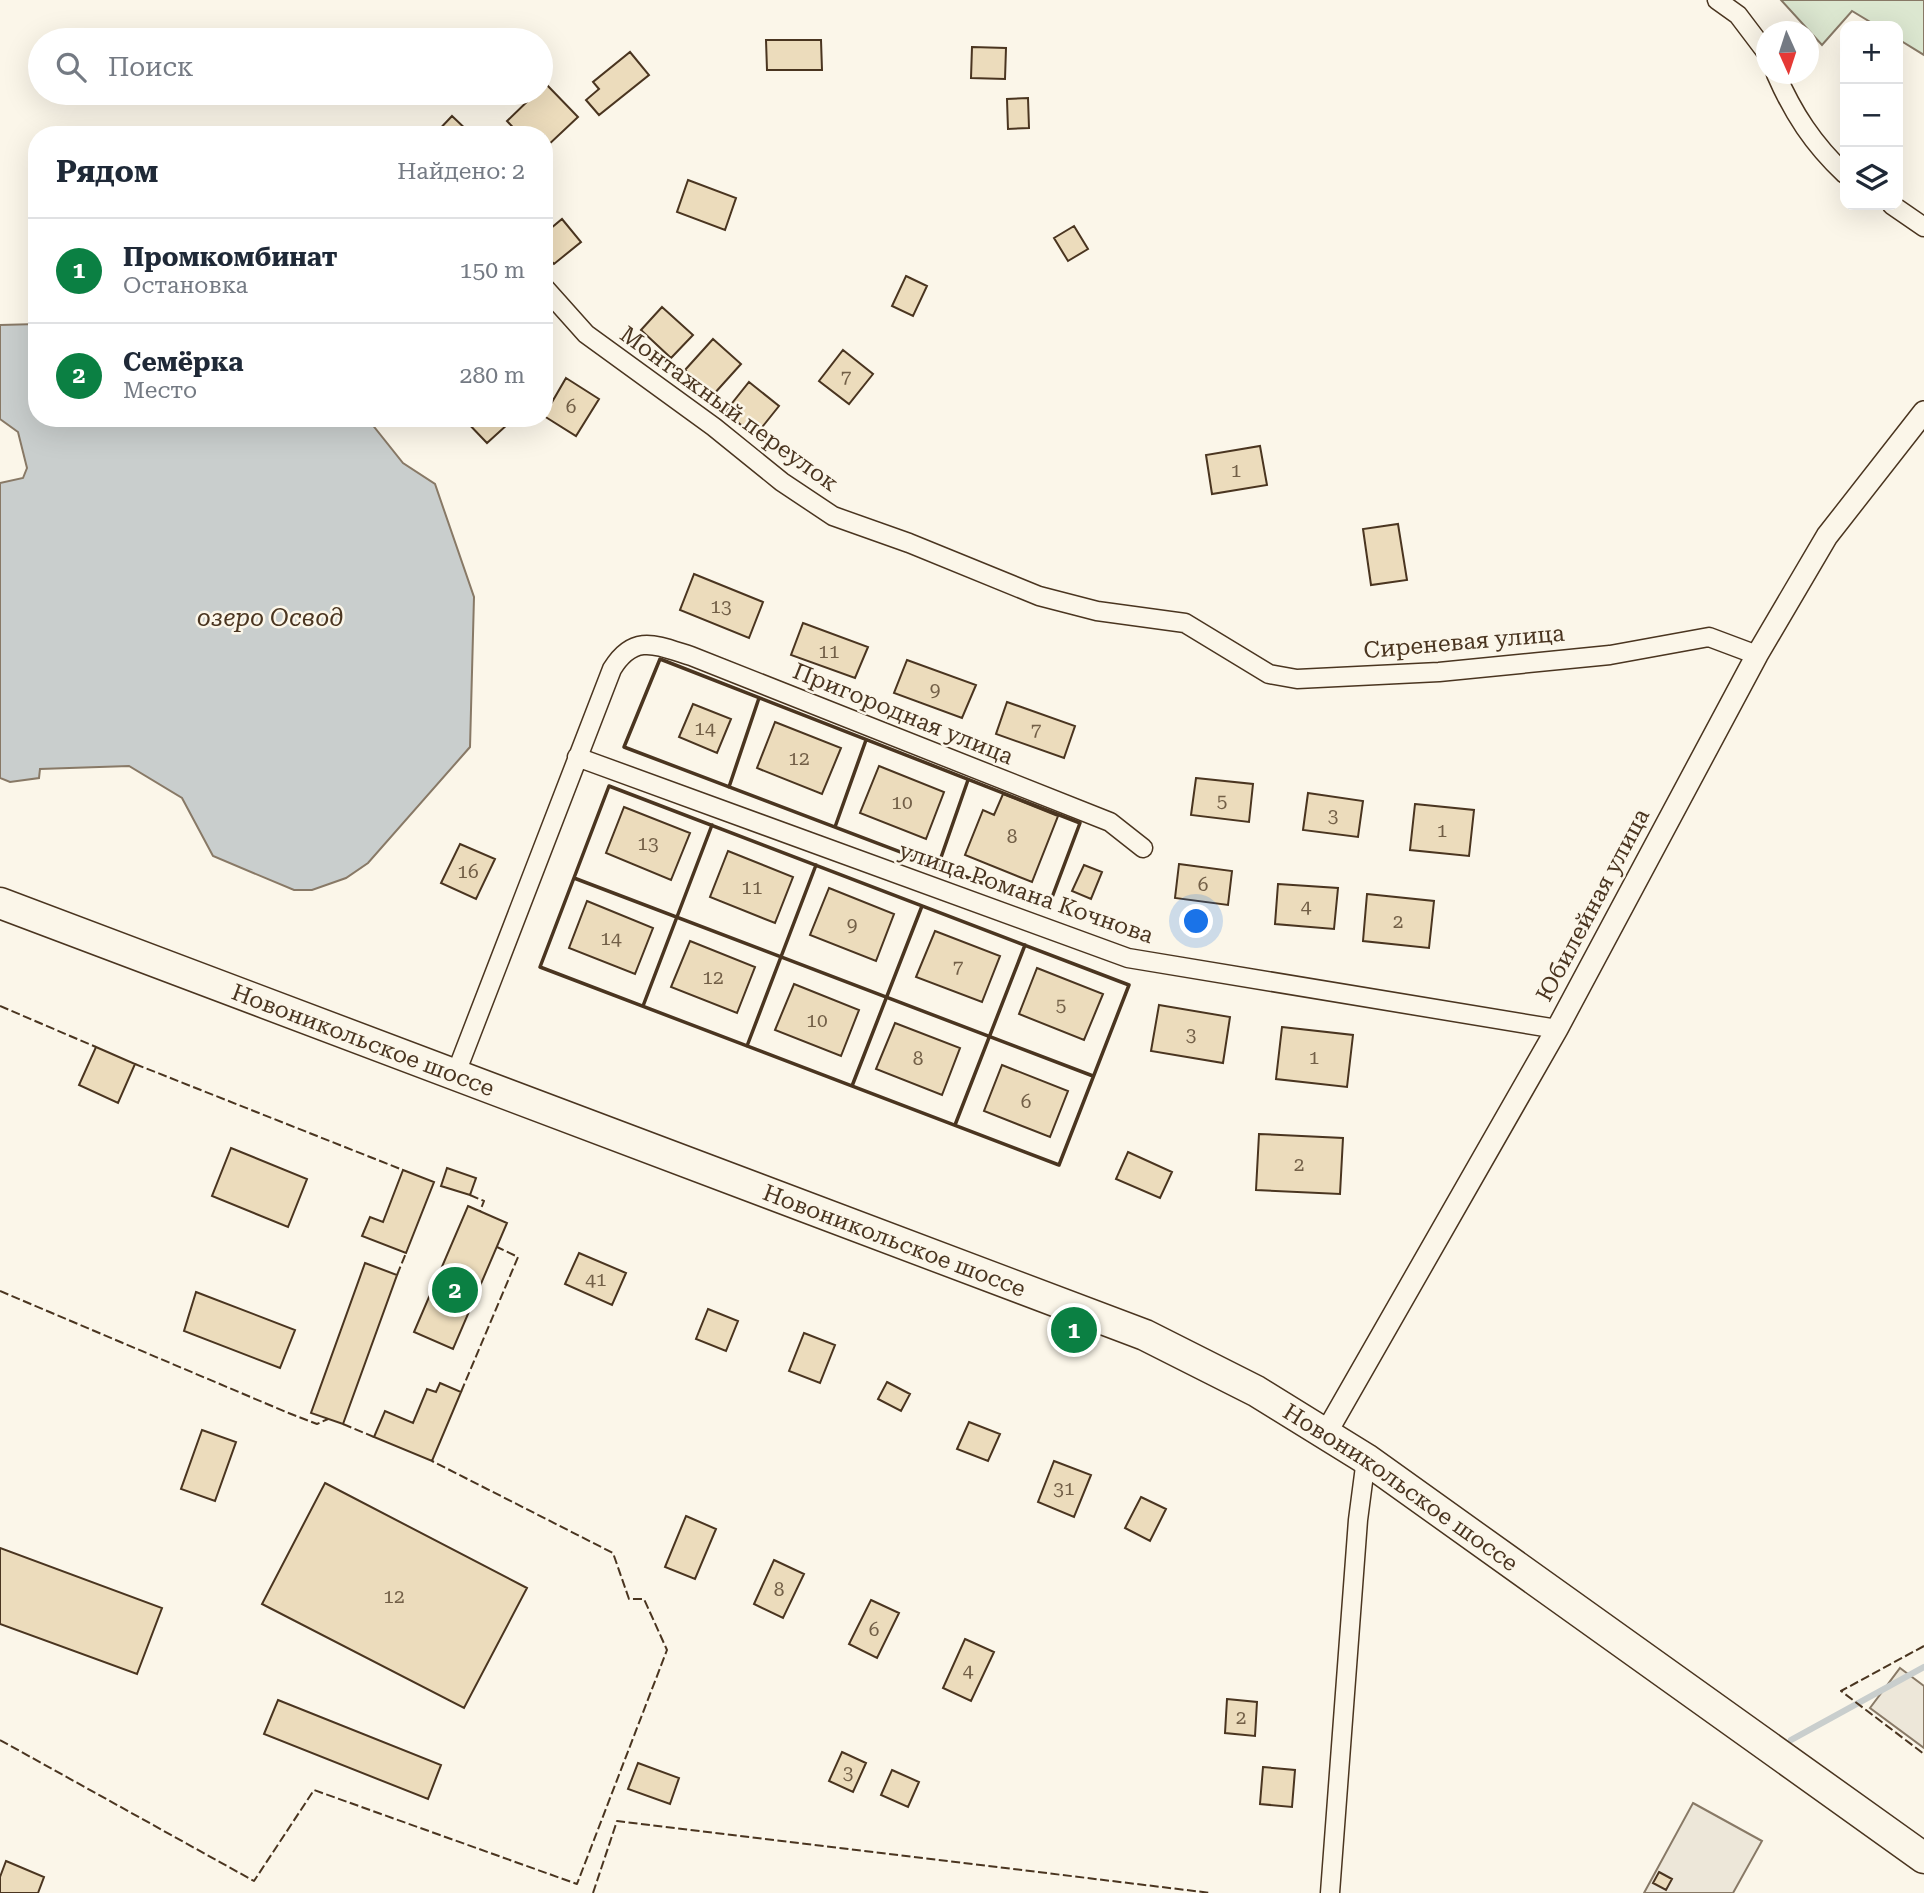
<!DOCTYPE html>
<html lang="ru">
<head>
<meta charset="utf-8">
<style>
	:root { --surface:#fff; --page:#f6f6f7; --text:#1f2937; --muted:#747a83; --line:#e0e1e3; --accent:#0b8043 }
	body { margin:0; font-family:"Roboto Serif",serif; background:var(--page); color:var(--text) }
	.controls { position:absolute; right:21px; top:21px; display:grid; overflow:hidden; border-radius:14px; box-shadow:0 7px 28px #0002 }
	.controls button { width:63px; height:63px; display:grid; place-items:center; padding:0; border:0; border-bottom:2px solid var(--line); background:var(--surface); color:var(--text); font:35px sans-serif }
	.compass { position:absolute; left:1756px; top:21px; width:63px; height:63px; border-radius:50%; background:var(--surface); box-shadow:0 7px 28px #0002; rotate:177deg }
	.you { position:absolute; left:1197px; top:922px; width:24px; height:24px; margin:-18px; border:5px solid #fff; border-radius:50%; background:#1a73e8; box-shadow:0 0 0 10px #1a73e833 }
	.badge { display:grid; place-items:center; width:46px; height:46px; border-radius:50%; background:var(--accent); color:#fff; font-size:23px; font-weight:700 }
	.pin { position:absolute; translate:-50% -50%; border:4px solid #fff; box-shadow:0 2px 7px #0006 }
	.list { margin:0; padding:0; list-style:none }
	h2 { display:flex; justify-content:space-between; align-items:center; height:91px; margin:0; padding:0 28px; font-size:30px }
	h2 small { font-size:23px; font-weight:400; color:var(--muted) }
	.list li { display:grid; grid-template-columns:46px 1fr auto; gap:21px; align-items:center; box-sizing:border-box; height:105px; padding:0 28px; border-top:2px solid var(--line) }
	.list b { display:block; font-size:26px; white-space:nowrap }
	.list p { margin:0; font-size:23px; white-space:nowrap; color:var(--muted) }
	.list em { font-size:23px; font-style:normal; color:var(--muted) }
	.icon { flex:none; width:38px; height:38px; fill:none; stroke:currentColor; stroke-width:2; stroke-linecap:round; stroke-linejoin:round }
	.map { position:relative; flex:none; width:1924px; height:1893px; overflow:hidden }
	.search { position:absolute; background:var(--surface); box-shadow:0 7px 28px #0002; left:28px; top:28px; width:525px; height:77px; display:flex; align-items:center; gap:18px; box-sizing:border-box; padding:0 24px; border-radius:38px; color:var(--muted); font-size:26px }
	.panel { position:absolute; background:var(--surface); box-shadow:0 7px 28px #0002; left:28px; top:126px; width:525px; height:301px; border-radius:28px }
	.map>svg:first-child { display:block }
	.green { fill:#dce7d0; stroke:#887966; stroke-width:2 }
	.parking { fill:#ede7d9; stroke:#887966; stroke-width:2 }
	.water { fill:#c9cecd; stroke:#887966; stroke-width:2 }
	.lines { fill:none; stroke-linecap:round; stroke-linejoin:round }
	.stream { stroke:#c9cecd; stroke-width:6 }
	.building { fill:#ecdcbc; stroke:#4a3520; stroke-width:2 }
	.minor-casing { stroke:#4a3520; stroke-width:21 }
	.tertiary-casing { stroke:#4a3520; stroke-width:24 }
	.trunk-casing { stroke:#4a3520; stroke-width:33 }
	.minor { stroke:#fbf6e9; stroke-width:18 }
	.tertiary { stroke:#fbf6e9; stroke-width:21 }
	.trunk { stroke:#fbf6e9; stroke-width:30 }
	.fence { stroke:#4a3520; stroke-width:2; stroke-dasharray:9 3.5; stroke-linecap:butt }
	.wall { stroke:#4a3520; stroke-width:3.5 }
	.labels { text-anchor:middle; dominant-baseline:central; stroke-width:5; stroke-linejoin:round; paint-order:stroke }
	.number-label { font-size:19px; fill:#725f47 }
	.street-label { font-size:23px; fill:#4a3520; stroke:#fbf6e9 }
	.water-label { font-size:24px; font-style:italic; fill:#4a3520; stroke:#fbf6e9 }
</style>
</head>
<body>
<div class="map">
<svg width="1924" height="1893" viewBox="0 0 1924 1893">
	<rect width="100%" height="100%" fill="#fbf6e9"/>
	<!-- green -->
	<path class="green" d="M1781,0h143v55l-26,-16v-13h-21l-25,-15 -30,34z"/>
	<!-- parking -->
	<path class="parking" d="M1900,1668l24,18v62l-54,-40z
		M1693,1803l69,38 -29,52h-89z"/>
	<!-- water -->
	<path class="water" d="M37,324v94h330l36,45 32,21 39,113 -4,150 -102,116 -22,15 -34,12h-18l-81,-34 -31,-58 -53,-32 -89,3 -1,9 -29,4 -10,-4v-295l23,-5 4,-10 -9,-36 -18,-13v-94z"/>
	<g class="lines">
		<!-- stream -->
		<path class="stream" d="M1791,1740l133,-73"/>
	</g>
	<!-- building -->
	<path class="building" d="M766,40h55l1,30h-55z
		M972,47l34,1 -1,31 -34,-1z
		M630,52l19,23 -50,40 -13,-15 13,-11 -6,-7z
		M546,84l32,33 -34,32v-14h-24l-13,-14 29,-28h5z
		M1028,98l1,30 -21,1 -1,-30z
		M452,116l20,19h-38z
		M688,180l48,18 -11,32 -48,-18z
		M562,219l19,23 -27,22 -10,-11v-19z
		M1074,226l14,23 -20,12 -14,-23z
		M906,276l21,10 -14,30 -21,-10z
		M662,307l31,28 -22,23 -30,-28z
		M713,339l28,25 -28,31 -28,-25z
		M843,350l30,24 -24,30 -30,-23z
		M566,378l33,21 -23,37 -32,-20z
		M749,382l30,24 -24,30 -30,-24z
		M463,418h40l5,6 -21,19z
		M1260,446l7,39 -55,9 -6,-39z
		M1398,524l9,56 -36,5 -8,-56z
		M694,574l69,28 -14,36 -69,-28z
		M803,623l65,24 -13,31 -64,-23z
		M907,660l69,25 -14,33 -68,-25z
		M1007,702l68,24 -11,32 -68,-24z
		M693,704l38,15 -14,34 -38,-16z
		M775,722l66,26 -19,46 -65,-26z
		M879,766l65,26 -18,47 -66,-26z
		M1196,778l57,6 -4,38 -58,-7z
		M1308,793l55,8 -5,36 -55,-7z
		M1003,794l55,22 -26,66 -67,-27 18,-45 11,5z
		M1415,804l59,6 -5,46 -59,-6z
		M624,807l66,26 -19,47 -65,-27z
		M460,844l35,15 -19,40 -35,-16z
		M728,851l65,26 -18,46 -65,-26z
		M1179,864l53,7 -4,34 -53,-7z
		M1084,865l18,7 -11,27 -19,-8z
		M1278,884l60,4 -4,41 -59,-5z
		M829,888l65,26 -18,47 -66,-26z
		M1367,894l67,7 -5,47 -66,-7z
		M587,901l66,27 -18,46 -66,-26z
		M935,931l65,25 -18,46 -66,-25z
		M690,941l65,26 -18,46 -66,-26z
		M1037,968l66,26 -19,46 -65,-26z
		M794,984l65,26 -18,46 -66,-26z
		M1159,1005l71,12 -7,46 -72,-12z
		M895,1023l65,25 -18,47 -66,-26z
		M1282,1027l71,8 -6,52 -71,-8z
		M96,1047l39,17 -17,39 -39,-18z
		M1002,1065l66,26 -18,46 -66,-26z
		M1259,1134l84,4 -3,56 -84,-4z
		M231,1148l76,31 -19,48 -76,-31z
		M1128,1152l44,20 -12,26 -44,-19z
		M447,1168l29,10 -6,17 -29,-9z
		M403,1170l31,12 -28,71 -44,-17 8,-19 13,5z
		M468,1206l39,17 -54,126 -39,-17z
		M579,1253l47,20 -14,32 -47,-21z
		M365,1263l32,12 -54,149 -32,-11z
		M196,1292l99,38 -15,38 -96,-37z
		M708,1309l30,12 -12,30 -30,-12z
		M804,1333l31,12 -15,38 -31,-12z
		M887,1382l23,12 -9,17 -23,-12z
		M440,1383l21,9 -29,69 -58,-24 11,-26 28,12 14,-34 9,3z
		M969,1422l31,12 -12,27 -31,-12z
		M202,1430l34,12 -21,59 -34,-12z
		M1054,1461l37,14 -17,42 -36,-15z
		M325,1483l202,105 -63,120 -202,-104z
		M1141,1497l25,12 -16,32 -25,-13z
		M686,1516l30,13 -21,50 -30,-12z
		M0,1548l162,60 -25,66 -137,-50z
		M774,1560l30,14 -21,44 -29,-14z
		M871,1600l28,13 -22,45 -28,-14z
		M965,1639l29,13 -23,49 -28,-13z
		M1227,1699l30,3 -2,34 -30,-3z
		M278,1700l163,65 -13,34 -164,-65z
		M842,1752l24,11 -13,29 -24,-11z
		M638,1763l41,15 -9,26 -42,-15z
		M1263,1767l32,3 -3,37 -32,-3z
		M892,1770l27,12 -11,25 -27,-12z
		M6,1861l38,16 -6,16h-38v-16z
		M1659,1872l13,7 -6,11 -13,-7z"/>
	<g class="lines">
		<defs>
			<path id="minor" d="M1717,0l21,15 28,37
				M1776,74c17,39 37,70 69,100
				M1892,205l32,22
				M544,287l42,47 128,93 68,55 51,34 76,27 130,53 58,15 88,12 84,51 28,5 142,-7 171,-17 99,-18 48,18
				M577,757l551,201 429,71
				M456,1073l156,-404c22,-36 44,-24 79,-13l419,166 33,26
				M1330,1893l28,-373 8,-61"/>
			<path id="tertiary" d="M1326,1433l231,-404 200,-374 70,-119 97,-124"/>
			<g id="trunk">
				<path id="s1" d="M0,903l1145,432 111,56 110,68 558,399"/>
			</g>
		</defs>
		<!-- minor casing -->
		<use href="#minor" class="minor-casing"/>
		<!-- tertiary casing -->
		<use href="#tertiary" class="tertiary-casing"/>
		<!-- trunk casing -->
		<use href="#trunk" class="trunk-casing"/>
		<!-- minor -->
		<use href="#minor" class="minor"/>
		<!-- tertiary -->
		<use href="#tertiary" class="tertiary"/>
		<!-- trunk -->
		<use href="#trunk" class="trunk"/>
		<!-- fence -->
		<path class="fence" d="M0,1006l96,41
			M135,1064l268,106
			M470,1195l14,6 -4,10
			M397,1275l9,-22
			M0,1291l286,121 31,12 11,-5
			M461,1392l57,-135 -21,-10
			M343,1424l31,13
			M1924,1646l-83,45 83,63
			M0,1740l254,141 60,-91 263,94 90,-234 -23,-51h-15l-16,-46 -181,-92
			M593,1893l24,-72 594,72"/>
		<!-- wall -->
		<path class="wall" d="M660,659l420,164 -32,85 -424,-161z
			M609,786l520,199 -70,180 -519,-198z
			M729,787l30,-89
			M835,827l31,-87
			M938,866l30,-86
			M574,878l519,198
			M643,1006l69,-181
			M747,1046l69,-181
			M852,1086l70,-180
			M955,1125l70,-180"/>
	</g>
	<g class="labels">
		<!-- number labels -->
		<g class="number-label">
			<text x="846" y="377">7</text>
			<text x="571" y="406">6</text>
			<text x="1236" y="470">1</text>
			<text x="721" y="606">13</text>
			<text x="829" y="651">11</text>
			<text x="935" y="689">9</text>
			<text x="705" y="728">14</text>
			<text x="1036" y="730">7</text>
			<text x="799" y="758">12</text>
			<text x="1222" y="800">5</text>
			<text x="902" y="802">10</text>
			<text x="1333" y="815">3</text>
			<text x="1442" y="830">1</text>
			<text x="1012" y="836">8</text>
			<text x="648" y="843">13</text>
			<text x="468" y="871">16</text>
			<text x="1203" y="884">6</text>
			<text x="752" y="887">11</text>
			<text x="1306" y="906">4</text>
			<text x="1398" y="921">2</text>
			<text x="852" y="924">9</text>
			<text x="611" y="938">14</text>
			<text x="958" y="967">7</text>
			<text x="713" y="977">12</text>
			<text x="1061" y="1004">5</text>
			<text x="817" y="1020">10</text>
			<text x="1191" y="1034">3</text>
			<text x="1314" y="1057">1</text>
			<text x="918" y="1058">8</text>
			<text x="1026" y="1101">6</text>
			<text x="1299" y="1164">2</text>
			<text x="596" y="1279">41</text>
			<text x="1064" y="1488">31</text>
			<text x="779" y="1589">8</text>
			<text x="394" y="1596">12</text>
			<text x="874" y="1629">6</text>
			<text x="968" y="1670">4</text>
			<text x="1241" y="1717">2</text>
			<text x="848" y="1772">3</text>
		</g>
		<!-- street labels -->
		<g class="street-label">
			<text transform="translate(729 409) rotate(36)">Монтажный переулок</text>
			<text transform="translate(1464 642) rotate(-5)">Сиреневая улица</text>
			<text transform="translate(903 714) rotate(22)">Пригородная улица</text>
			<text transform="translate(1026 893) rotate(19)">улица Романа Кочнова</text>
			<text transform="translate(1593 905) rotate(-62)">Юбилейная улица</text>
			<text stroke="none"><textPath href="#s1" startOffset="388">Новоникольское шоссе</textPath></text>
			<text stroke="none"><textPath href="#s1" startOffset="956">Новоникольское шоссе</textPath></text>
			<text stroke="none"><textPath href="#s1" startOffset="1522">Новоникольское шоссе</textPath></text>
		</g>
		<!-- water labels -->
		<g class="water-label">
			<text x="270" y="618">озеро Освод</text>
		</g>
	</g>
</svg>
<div class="controls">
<button>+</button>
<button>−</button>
<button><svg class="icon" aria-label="layers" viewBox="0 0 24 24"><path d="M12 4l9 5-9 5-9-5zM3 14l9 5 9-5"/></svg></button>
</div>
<svg class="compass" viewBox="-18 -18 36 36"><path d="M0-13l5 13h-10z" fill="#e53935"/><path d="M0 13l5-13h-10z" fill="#747a83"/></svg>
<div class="you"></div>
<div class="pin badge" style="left:1074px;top:1330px">1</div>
<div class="pin badge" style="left:455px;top:1290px">2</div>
<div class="search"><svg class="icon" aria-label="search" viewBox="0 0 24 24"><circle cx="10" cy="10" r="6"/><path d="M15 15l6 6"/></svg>Поиск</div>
<section class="panel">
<h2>Рядом<small>Найдено: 2</small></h2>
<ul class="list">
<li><span class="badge">1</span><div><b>Промкомбинат</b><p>Остановка</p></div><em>150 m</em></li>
<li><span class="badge">2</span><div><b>Семёрка</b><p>Место</p></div><em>280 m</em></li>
</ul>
</section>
</div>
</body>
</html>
